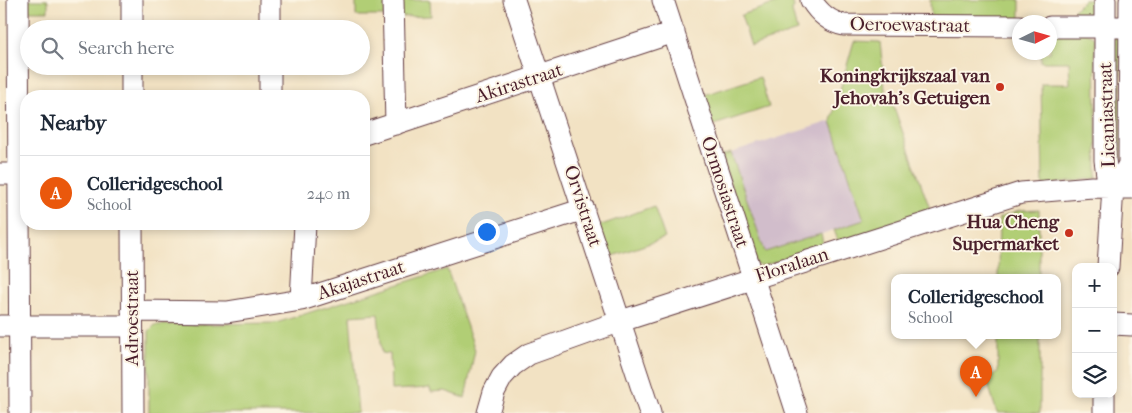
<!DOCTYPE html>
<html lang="en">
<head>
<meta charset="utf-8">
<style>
	:root { --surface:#fff; --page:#f2f2f3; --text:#1f2937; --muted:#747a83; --line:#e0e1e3; --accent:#ea580c }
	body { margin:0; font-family:"IM FELL French Canon",serif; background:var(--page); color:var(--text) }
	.controls { position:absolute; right:15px; bottom:15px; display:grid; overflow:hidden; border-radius:10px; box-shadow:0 2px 8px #0003 }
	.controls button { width:45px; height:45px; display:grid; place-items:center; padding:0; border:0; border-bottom:1px solid var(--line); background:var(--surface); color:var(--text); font:25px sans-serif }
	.compass { position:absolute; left:1012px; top:15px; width:45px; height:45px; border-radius:50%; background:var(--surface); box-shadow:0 2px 8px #0003; rotate:85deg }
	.you { position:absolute; left:486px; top:231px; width:18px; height:18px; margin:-12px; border:4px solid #fff; border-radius:50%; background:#1a73e8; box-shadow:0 0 0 8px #1a73e833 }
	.badge { display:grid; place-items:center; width:32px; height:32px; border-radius:50%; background:var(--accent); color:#fff; font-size:16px; font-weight:700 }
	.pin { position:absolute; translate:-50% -41px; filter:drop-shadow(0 1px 2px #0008) }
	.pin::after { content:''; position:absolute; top:26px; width:18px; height:15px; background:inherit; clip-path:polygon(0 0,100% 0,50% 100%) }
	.popup { position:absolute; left:891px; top:274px; width:170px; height:65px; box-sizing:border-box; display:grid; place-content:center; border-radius:10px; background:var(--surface); filter:drop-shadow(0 1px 4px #0005); font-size:16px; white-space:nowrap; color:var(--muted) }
	.popup b { font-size:19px; color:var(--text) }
	.popup::after { content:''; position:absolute; left:50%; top:100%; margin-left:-10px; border:10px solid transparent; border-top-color:var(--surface) }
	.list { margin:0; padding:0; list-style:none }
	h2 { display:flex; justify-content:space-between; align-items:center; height:65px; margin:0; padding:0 20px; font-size:21px }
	h2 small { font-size:16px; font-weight:400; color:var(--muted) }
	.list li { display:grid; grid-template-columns:32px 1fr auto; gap:15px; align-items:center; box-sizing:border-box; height:75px; padding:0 20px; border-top:1px solid var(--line) }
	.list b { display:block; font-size:19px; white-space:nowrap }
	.list p { margin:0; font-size:16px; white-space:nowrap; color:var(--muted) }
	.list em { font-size:16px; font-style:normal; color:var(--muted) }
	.icon { flex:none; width:28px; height:28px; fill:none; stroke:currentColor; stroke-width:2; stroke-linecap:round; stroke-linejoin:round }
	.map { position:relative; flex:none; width:1132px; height:413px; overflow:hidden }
	.search { position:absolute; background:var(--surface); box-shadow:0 2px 8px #0003; left:20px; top:20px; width:350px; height:55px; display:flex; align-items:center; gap:12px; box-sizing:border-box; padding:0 18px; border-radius:28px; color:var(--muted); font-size:19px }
	.panel { position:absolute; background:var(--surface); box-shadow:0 2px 8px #0003; left:20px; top:90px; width:350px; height:140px; border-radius:20px }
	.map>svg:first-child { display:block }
	.industrial { fill:#d1bdcb }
	.green { fill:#b1ce75; stroke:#7e7650 }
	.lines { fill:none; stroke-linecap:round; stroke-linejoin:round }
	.minor-casing { stroke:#633c42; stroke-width:23 }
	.minor { stroke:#fff; stroke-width:21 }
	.poi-dot { fill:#c8321e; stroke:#fcf5e5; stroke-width:2 }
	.labels { text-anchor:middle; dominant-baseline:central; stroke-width:4; stroke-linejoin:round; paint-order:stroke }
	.street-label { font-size:19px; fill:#4a1f2b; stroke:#fcf5e5 }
	.poi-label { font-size:19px; font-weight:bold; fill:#4a1f2b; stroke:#fcf5e5; text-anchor:end }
</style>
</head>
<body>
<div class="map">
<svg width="1132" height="413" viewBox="0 0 1132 413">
	<rect width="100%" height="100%" fill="#fcf5e5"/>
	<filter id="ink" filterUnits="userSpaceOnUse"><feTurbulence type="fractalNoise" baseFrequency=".02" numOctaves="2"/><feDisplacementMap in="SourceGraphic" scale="10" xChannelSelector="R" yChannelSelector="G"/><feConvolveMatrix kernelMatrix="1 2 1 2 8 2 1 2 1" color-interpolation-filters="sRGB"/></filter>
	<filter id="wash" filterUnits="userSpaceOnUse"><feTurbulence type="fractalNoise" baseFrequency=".0096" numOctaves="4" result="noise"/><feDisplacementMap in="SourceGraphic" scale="20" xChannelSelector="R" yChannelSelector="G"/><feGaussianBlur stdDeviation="1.12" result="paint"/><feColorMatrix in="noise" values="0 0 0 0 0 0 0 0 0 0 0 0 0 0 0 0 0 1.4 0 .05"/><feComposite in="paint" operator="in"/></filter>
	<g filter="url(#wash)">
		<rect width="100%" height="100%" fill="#f2e2c3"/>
		<!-- industrial -->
		<path class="industrial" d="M831,121l34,99 -100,32 -34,-99z"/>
		<!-- green -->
		<path class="green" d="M24,0h24v11h-24z
			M356,0h29v16h-29z
			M397,0h33l1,16 -33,1z
			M786,0h6l2,7 -2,4 5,20 -46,15 -10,-31z
			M930,0h90v21h-89z
			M1084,0h15l-1,15 -8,5 -16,1v-11z
			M1087,32l8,6 2,140 -54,8 -2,-102h29l-1,-22h-28v-9l9,-1v-19z
			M1114,37h5l4,124 -8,7z
			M854,41l26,1 6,57h5l40,113 -92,31 -5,-13 30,-10 -33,-99z
			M760,77l9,30 -58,19 -10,-30z
			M731,153l34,99 56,-18 3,14 -62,18 -5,-1 -36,-109z
			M654,206l11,32 -58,20 -11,-31z
			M1039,210v68h-41l1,-60 20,-7z
			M447,269l28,81 -10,48 -20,-7 -14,1 -1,-4 -39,2 -1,-36 -8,-1 -4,-39 -28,2 8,97h-209v-82l6,-6 121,-2z
			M998,336h42v77h-43l-11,-36 12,-4z"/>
	</g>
	<g filter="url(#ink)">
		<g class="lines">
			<defs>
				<path id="minor" d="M18,0l2,413
					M393,0l3,124
					M514,0l136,413
					M663,0l134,413
					M811,0c8,13 18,22 33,25l176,1
					M1105,0v160l2,15 6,12 -5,80
					M1050,27h69
					M132,29v-29
					M270,29v-29
					M132,96v-30
					M270,96v-30
					M364,134l310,-102
					M0,174h26
					M1113,187l9,-10 7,-13 1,-164
					M132,224l1,189
					M301,300l4,-76
					M132,311l95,1 74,-12 283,-91
					M1113,324l19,1
					M0,326h132
					M488,413l6,-21 8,-15 11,-12 16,-11 92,-33 400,-128 71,-6 40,1
					M1104,413v-19"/>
			</defs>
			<!-- minor casing -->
			<use href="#minor" class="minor-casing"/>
			<!-- minor -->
			<use href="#minor" class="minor"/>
		</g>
	</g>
	<!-- markers -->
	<g class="poi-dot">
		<circle cx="1000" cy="87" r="5"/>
		<circle cx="1069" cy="233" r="5"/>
	</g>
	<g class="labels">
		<!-- street labels -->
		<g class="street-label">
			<text transform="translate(910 25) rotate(1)">Oeroewastraat</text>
			<text transform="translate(519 83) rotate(-18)">Akirastraat</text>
			<text transform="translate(1107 115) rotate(-92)">Licaniastraat</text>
			<text transform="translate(725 192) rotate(72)">Ormosiastraat</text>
			<text transform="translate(583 206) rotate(72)">Orvistraat</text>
			<text transform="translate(792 265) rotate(-18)">Floralaan</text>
			<text transform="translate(361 280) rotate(-18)">Akajastraat</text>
			<text transform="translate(132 318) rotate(-90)">Adroestraat</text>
		</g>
		<!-- poi labels -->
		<g class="poi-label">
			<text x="990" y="76">Koningkrijkszaal van<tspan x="990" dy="22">Jehovah's Getuigen</tspan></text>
			<text x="1059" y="222">Hua Cheng<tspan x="1059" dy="22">Supermarket</tspan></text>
		</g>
	</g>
</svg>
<div class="controls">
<button>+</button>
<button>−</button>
<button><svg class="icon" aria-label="layers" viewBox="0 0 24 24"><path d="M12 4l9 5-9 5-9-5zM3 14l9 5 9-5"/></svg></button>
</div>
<svg class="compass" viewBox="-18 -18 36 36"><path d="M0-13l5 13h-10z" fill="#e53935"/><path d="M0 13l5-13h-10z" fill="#747a83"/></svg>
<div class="you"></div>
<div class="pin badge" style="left:976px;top:397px">A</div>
<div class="popup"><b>Colleridgeschool</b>School</div>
<div class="search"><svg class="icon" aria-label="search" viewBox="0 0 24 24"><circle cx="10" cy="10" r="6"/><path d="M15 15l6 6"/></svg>Search here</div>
<section class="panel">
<h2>Nearby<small></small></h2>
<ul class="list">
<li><span class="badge">A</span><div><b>Colleridgeschool</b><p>School</p></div><em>240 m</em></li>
</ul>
</section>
</div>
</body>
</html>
